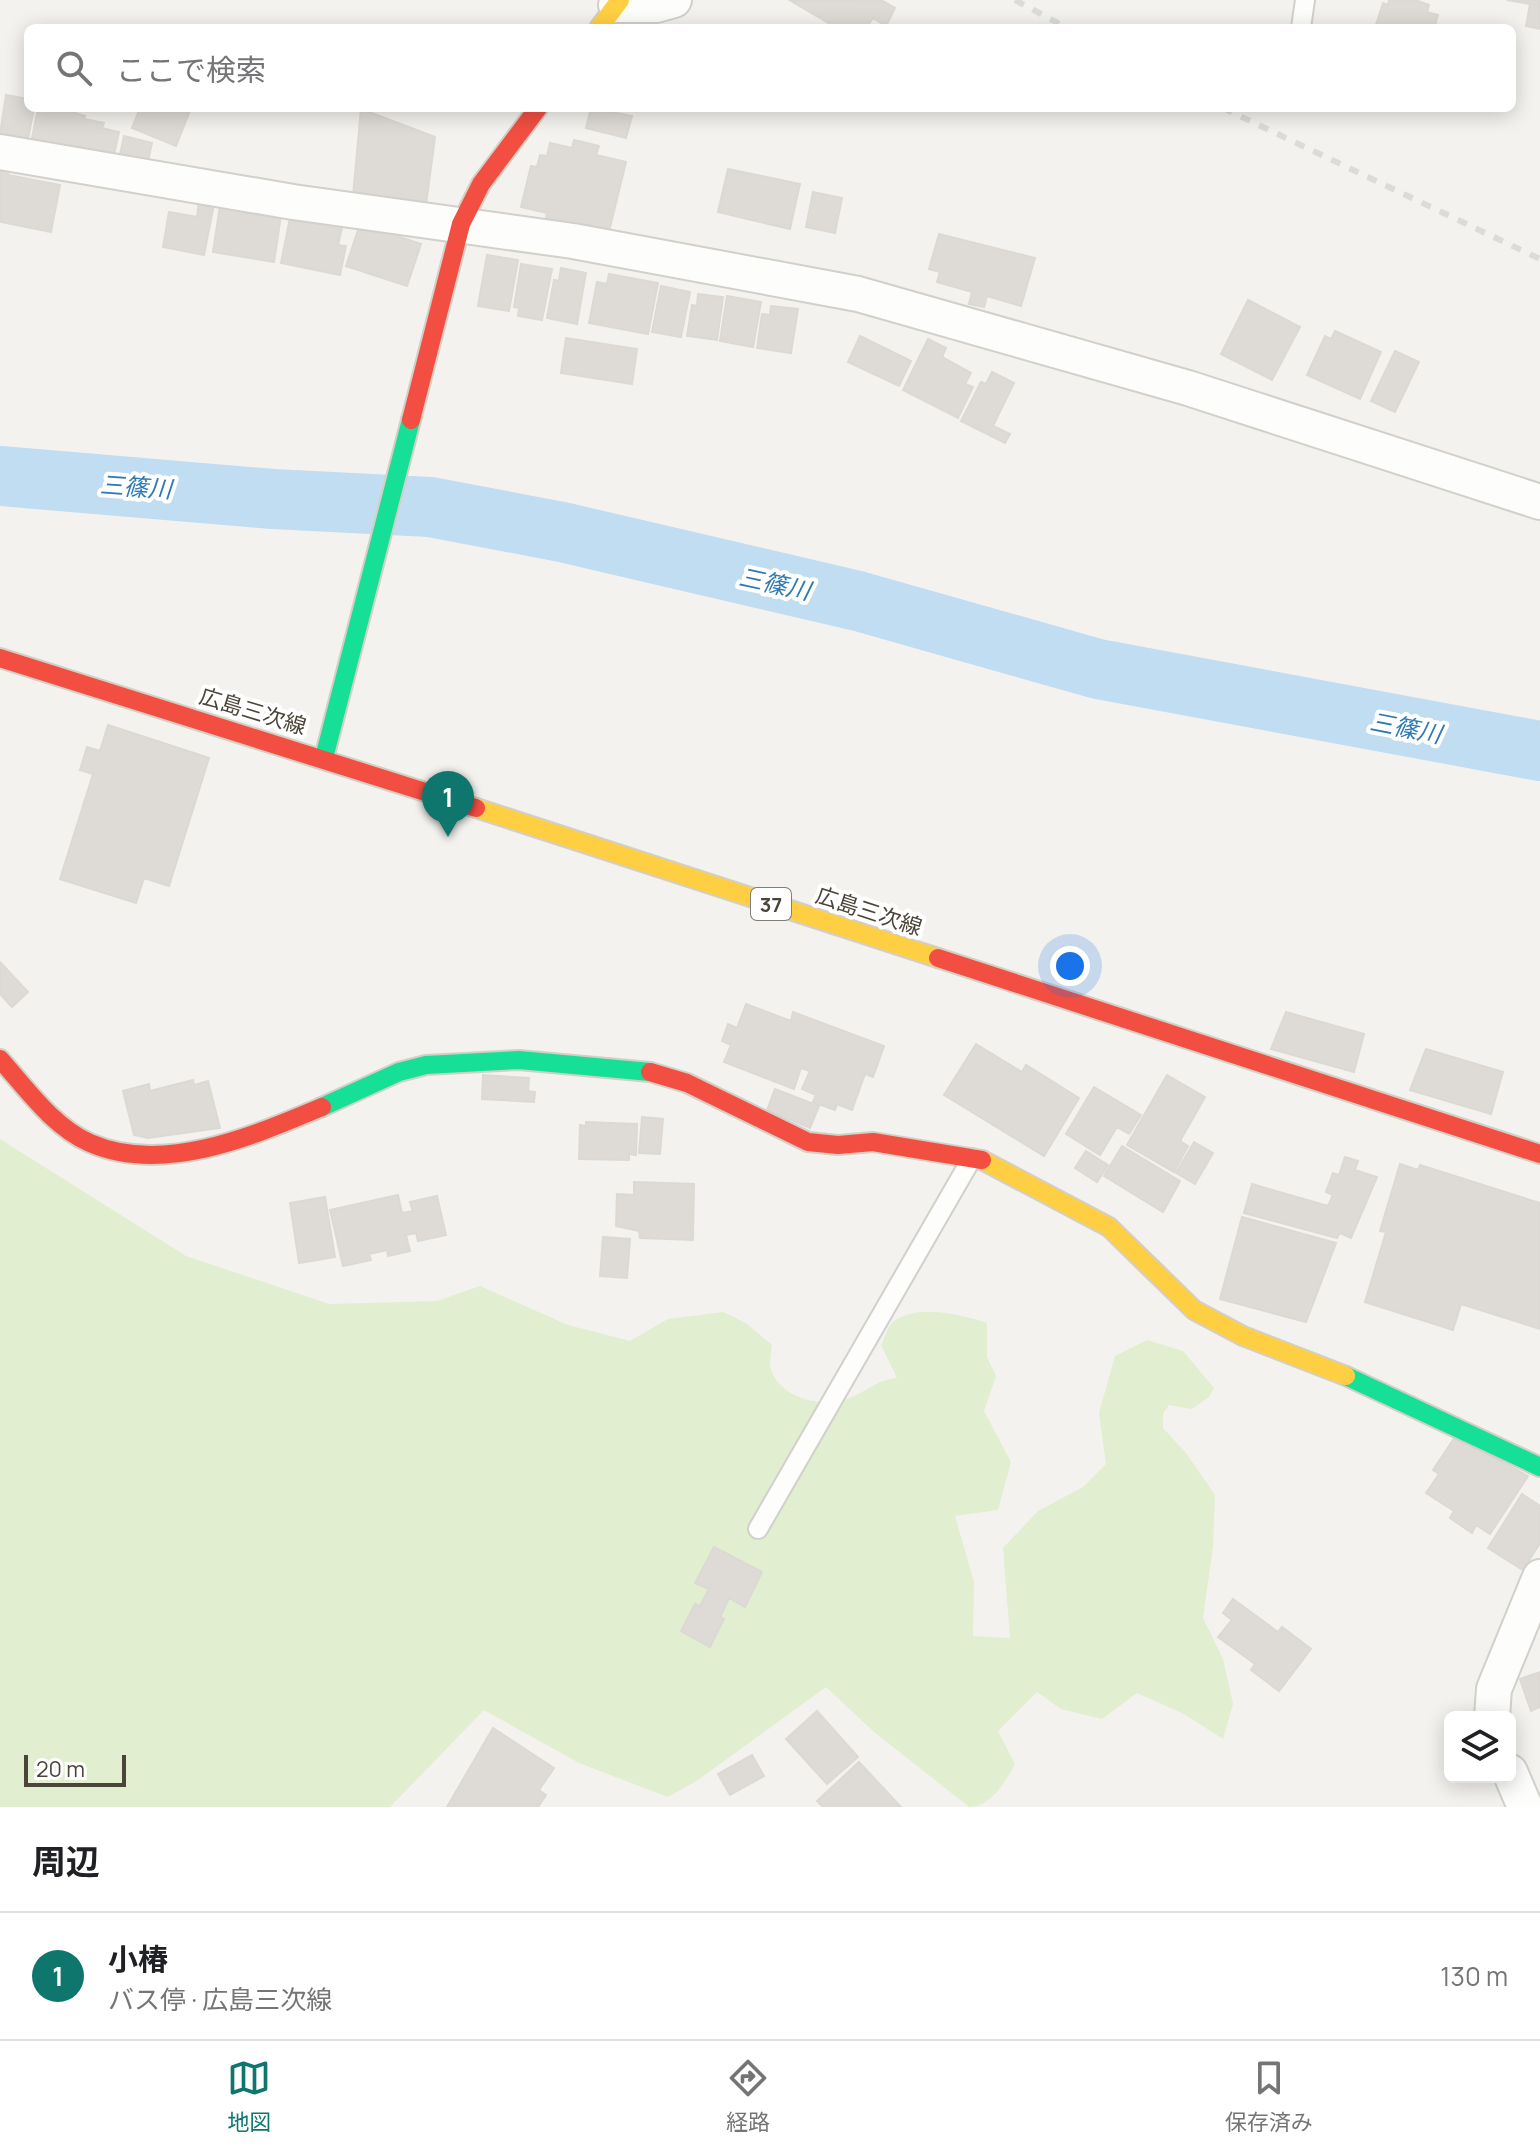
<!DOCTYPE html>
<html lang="ja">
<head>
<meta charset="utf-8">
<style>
	:root { --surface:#fff; --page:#f2f2f2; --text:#202124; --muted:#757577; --line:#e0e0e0; --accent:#0f766e }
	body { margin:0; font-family:Manrope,"Noto Sans JP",sans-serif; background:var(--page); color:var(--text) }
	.controls { position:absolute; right:24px; bottom:24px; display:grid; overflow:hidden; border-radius:12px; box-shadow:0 4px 20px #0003 }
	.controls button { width:72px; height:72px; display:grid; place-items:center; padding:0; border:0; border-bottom:2px solid var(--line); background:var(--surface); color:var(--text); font:40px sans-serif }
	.scale { position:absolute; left:24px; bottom:20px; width:102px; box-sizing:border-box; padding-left:8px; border:4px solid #4b4439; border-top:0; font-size:22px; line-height:28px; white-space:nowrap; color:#4b4439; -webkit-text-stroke:6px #fff; paint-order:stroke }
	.you { position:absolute; left:1070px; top:966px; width:28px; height:28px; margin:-20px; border:6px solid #fff; border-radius:50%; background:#1a73e8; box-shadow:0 0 0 12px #1a73e833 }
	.badge { display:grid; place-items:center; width:52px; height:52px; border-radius:50%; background:var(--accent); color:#fff; font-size:26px; font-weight:700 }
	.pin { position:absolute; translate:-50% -66px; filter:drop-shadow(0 2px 4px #0008) }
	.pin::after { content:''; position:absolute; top:42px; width:28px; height:24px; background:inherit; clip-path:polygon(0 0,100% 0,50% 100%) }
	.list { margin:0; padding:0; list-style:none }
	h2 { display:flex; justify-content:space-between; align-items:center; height:104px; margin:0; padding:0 32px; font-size:34px }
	h2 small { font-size:26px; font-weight:400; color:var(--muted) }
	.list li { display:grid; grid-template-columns:52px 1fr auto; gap:24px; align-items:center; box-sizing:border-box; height:128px; padding:0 32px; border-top:2px solid var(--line) }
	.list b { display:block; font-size:30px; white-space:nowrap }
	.list p { margin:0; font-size:26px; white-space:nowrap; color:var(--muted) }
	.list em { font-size:26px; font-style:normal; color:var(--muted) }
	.icon { flex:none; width:44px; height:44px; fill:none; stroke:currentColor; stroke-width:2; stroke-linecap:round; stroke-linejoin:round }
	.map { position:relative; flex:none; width:1540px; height:1807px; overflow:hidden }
	.search { position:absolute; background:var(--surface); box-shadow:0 4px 20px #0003; left:24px; right:24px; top:24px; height:88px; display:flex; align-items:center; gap:20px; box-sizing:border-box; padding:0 28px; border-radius:12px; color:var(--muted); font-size:30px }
	.sheet { height:232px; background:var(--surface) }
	nav { display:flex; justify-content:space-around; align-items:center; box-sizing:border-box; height:112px; border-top:2px solid var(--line); background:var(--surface); font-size:22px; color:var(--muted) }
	nav a { display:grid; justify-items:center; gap:4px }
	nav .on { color:var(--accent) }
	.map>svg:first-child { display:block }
	.green { fill:#e1eecf }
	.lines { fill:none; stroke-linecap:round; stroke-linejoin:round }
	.river { stroke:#c0ddf1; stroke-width:60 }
	.building { fill:#dedbd6; stroke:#dcd9d4; stroke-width:2 }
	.lane-casing { stroke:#d2d0cb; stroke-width:22 }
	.street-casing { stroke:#d2d0cb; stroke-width:38 }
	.fast-casing { stroke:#d3cfc5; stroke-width:22 }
	.slow-casing { stroke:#d3cfc5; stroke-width:22 }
	.jam-casing { stroke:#d3cfc5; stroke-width:22 }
	.lane { stroke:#fdfdfc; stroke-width:18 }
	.street { stroke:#fdfdfc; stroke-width:34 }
	.fast { stroke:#16e098; stroke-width:18 }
	.slow { stroke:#ffcf43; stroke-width:18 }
	.jam { stroke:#f24e42; stroke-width:18 }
	.rail { stroke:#dbdbda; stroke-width:6; stroke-dasharray:10 10; stroke-linecap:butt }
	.labels { text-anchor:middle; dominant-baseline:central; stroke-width:8; stroke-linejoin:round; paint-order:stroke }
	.shield { fill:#fff; stroke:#817c74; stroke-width:2 }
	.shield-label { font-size:20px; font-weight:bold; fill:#4b4439 }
	.street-label { font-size:22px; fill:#4b4439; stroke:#fff }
	.water-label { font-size:24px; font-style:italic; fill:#2e7ab2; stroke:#fff }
</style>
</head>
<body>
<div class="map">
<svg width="1540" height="1807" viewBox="0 0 1540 1807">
	<rect width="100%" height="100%" fill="#f4f2ee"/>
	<!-- green -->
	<path class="green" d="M0,1139l186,117 143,48 108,-3 43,-15 88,39 62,16 38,-22 55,-7 23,11 26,22c-1,8 -3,18 -1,25 11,30 54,39 81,27 19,-8 22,-16 45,-19l-16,-33c4,-7 6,-18 12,-23 24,-19 69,-7 94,1v34l9,19 -12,35 27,51 -13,48 -43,6 19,66 -1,54 37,2 -7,-90 35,-37 45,-24 23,-23 -7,-51 16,-57 32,-16 36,11 31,37 -5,9 -17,12 -23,-4 -6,8v15l23,25 29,42 -2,52 -10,71 20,41 10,45 -10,35 -39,-25 -47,-21 -35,26 -41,-10 -24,-17 -39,39 17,33c-9,17 -24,43 -46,43l-96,-76 -47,-44 -128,93 -30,17 -89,-34 -95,-53 -94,97h-390z"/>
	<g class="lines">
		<!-- river -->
		<path class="river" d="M0,476l273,23 157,8 132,25 296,69 240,68 442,82"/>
	</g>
	<!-- building -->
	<path class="building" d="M881,0l14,8 -9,18 -13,-8 -4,6 8,4h-40l-46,-27z
		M1389,0h26l14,5 -2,7 11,3 -4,13h-59l8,-25 5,2z
		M1507,0h33v29l-14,-3 4,-22z
		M6,95l22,4v9h6l-6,31 -28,-5z
		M38,108h21l26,8 -1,3 20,4 -2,5 17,4 -6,27 -81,-21z
		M140,108h51l-15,38 -44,-18z
		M591,108l41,8 -6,22 -40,-10z
		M361,109l74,28 -9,68 -73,-9z
		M124,136l28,7 -5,22 -28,-6z
		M574,140l25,6 -3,9 30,7 -19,78 -61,-21 1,-6 -26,-6 10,-41 6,1 3,-12 7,1 3,-13 22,5z
		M0,164l9,2 -1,9 52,10 -9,47 -50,-10z
		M728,169l72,15 -10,45 -72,-17z
		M813,192l29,6 -7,35 -29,-6z
		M221,199l61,10 -8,53 -61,-10z
		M199,201l15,3 -10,51 -41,-8 6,-35 28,5z
		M291,213l52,10 -5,22 8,1 -6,29 -59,-12z
		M360,224l61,20 -14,42 -61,-20z
		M939,234l96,24 -14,48 -34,-10 -3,11 -15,-3 3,-12 -35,-10 3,-10 -11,-3z
		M487,255l31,5 -9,51 -31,-5z
		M521,264l31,5 -10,51 -24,-4 1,-8 -5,-1z
		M561,268l25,5 -9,51 -30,-6 7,-38 5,1z
		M609,274l49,9 -10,51 -59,-11 8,-41 10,2z
		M661,286l29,6 -9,45 -29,-5z
		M698,294l25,3 -6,43 -30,-4 5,-31 5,1z
		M727,296l34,6 -8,45 -33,-6z
		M1248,300l52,27 -28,53 -51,-26z
		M771,306l27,3 -7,44 -34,-5 5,-34 8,1z
		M1335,331l46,21 -21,47 -53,-24 18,-39 6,3z
		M860,336l51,25 -12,25 -51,-24z
		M566,338l71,11 -5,35 -71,-11z
		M928,339l18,9 -4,9 29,16 -6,11 8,3 -15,31 -55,-28z
		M1395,351l24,11 -24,50 -24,-11z
		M992,372l22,11 -21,43 17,8 -5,9 -44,-22 20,-39 5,2z
		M108,725l101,33 -40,128 -25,-8 -8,25 -76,-24 33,-105 -13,-4 7,-23 13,4z
		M0,962l28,30 -16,15 -12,-13z
		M746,1004l45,17 2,-9 91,34 -11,31 -8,-3 -13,36 -15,-6 -2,6 -22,-8 3,-7 -14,-6 8,-18 -9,-3 -7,21 -70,-27 7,-17 -9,-4 6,-17 9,4z
		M1286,1012l78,22 -10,38 -83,-23z
		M976,1044l46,28 4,-7 53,33 -35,58 -100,-61z
		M1426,1049l77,23 -12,42 -81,-24z
		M483,1075l46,3 -1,13 7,1 -1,10 -52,-3z
		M1167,1075l38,22 -25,44 8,5 -14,26 -47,-27z
		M193,1080l1,5 14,-4 12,47 -72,10 -14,-3 -11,-44 26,-7 1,7z
		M1094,1087l47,28 -12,19 -12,-7 -17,28 -34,-21z
		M775,1089l44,17 -9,22 -43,-18z
		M642,1117l21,2 -3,35 -21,-1z
		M586,1122l51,2 -1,31 -7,-1v6l-50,-1 1,-34 6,1z
		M1194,1142l19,11 -18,31 -19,-11z
		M1122,1146l58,35 -17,31 -59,-36z
		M1086,1151l22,14 -11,17 -22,-14z
		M1345,1157l13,4 -3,9 22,7 -26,61 -11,-5 -3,5 -93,-25 8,-29 76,22 5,-11 -7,-3 7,-19 6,2z
		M1400,1164l18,6 2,-5 120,38v126l-79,-25 -8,26 -88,-28 21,-70 -6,-1z
		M634,1182l60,2 -1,56 -53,-2 -1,-7 -23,-5 1,-32 17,1z
		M398,1195l4,18 11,-2 -3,-9 27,-6 9,39 -28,6 -2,-8 -10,2 4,16 -22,5 -1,-6 -18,4 2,6 -28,6 -13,-56z
		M325,1197l10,60 -36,6 -9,-60z
		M1242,1217l94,26 -30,79 -86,-23z
		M603,1237l27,2 -3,39 -27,-2z
		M1455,1437l73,39 -38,58 -14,-9 -4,8 -22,-15 4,-7 -28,-18 13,-19 -6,-4z
		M1522,1494l18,12v37l-17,27 -35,-22z
		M714,1547l48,25 -17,35 -16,-9 -9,19 4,2 -14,28 -29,-16 14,-27 5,2 9,-17 -14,-6z
		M1233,1599l45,33 4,-5 29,22 -32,42 -28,-21 4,-6 -37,-27 14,-17 -9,-7z
		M1540,1672v35l-9,4 -11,-32z
		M817,1711l41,46 -31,27 -41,-45z
		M493,1728l61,40 -15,22 7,5 -8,12h-91z
		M752,1755l12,21 -34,19 -12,-21z
		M859,1762l42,45h-78l-6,-6z"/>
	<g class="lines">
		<defs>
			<path id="lane" d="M1301,28l4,-28
				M758,1529l214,-371"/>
			<path id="street" d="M616,5h40l18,-5
				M0,152l293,50 280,39 285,53 330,94 352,114
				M1492,1717l2,-28 46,-112
				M1510,1772l15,35"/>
			<path id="fast" d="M324,758l87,-338
				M322,1107l77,-35 27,-7 93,-5 131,12
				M1346,1376l194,91"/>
			<path id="slow" d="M599,28l21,-28
				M476,808l462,150
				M982,1160l127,67 85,83 49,26 103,40"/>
			<path id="jam" d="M411,420l50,-196 20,-40 57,-76
				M0,658l476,150
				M938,958l602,196
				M0,1059c26,29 53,68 90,84 73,32 163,-7 232,-36
				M650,1072l37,11 121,59 30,3 35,-3 109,18"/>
		</defs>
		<!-- lane casing -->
		<use href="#lane" class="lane-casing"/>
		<!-- street casing -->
		<use href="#street" class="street-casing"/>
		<!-- fast casing -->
		<use href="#fast" class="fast-casing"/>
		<!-- slow casing -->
		<use href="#slow" class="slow-casing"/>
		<!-- jam casing -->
		<use href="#jam" class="jam-casing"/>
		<!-- lane -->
		<use href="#lane" class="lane"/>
		<!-- street -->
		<use href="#street" class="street"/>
		<!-- fast -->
		<use href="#fast" class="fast"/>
		<!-- slow -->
		<use href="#slow" class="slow"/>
		<!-- jam -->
		<use href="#jam" class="jam"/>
		<!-- rail -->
		<path class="rail" d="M1015,0l52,28
			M1223,108l317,151"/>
	</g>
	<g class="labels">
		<!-- shield labels -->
		<rect class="shield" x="751" y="888" width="40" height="32" rx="6"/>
		<g class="shield-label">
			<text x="771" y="904">37</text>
		</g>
		<!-- street labels -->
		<g class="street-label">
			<text transform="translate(253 711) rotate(17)">広島三次線</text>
			<text transform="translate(869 911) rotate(18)">広島三次線</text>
		</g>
		<!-- water labels -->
		<g class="water-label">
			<text transform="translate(136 486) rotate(4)">三篠川</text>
			<text transform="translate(775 583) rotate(12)">三篠川</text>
			<text transform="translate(1406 727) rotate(11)">三篠川</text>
		</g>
	</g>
</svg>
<div class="controls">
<button><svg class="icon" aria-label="layers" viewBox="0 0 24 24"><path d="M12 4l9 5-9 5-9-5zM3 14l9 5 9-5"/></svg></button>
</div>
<div class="scale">20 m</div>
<div class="you"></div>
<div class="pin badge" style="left:448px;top:837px">1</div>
<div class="search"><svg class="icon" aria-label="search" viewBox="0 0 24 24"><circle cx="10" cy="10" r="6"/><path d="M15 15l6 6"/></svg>ここで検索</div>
</div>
<section class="sheet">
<h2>周辺<small></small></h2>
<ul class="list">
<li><span class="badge">1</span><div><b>小椿</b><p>バス停 · 広島三次線</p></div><em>130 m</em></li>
</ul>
</section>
<nav>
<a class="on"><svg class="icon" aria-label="map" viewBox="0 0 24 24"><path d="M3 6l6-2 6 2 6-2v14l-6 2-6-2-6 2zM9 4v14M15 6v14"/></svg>地図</a>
<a><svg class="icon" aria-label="directions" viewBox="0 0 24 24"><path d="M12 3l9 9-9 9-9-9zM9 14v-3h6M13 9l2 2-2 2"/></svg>経路</a>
<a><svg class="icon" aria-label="saved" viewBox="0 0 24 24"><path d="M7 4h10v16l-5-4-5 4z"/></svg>保存済み</a>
</nav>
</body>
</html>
